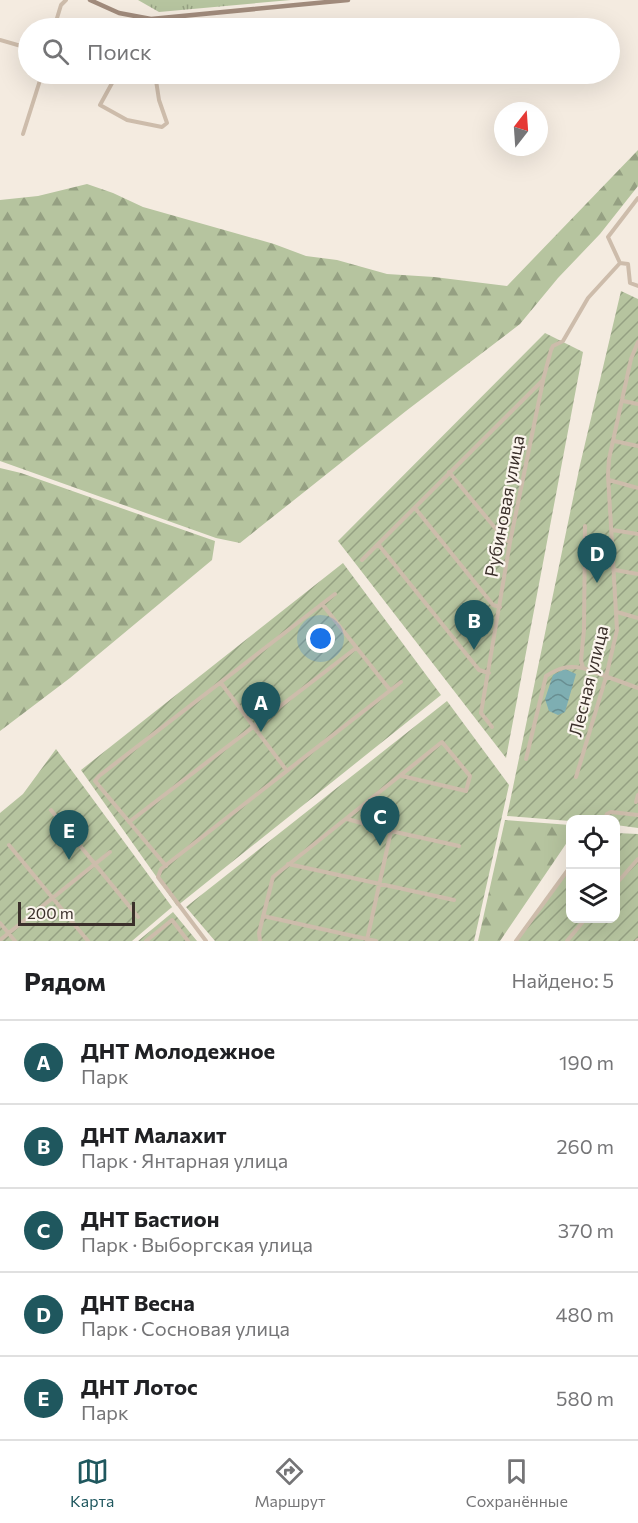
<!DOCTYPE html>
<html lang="ru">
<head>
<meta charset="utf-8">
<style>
	:root { --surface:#fff; --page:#f6f6f6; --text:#202124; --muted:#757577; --line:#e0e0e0; --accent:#1f575e }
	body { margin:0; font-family:Commissioner,sans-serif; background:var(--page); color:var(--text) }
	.controls { position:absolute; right:18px; bottom:18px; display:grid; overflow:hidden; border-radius:12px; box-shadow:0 6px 24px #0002 }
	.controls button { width:54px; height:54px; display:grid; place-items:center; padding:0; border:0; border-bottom:2px solid var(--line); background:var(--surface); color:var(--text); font:30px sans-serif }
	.compass { position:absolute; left:494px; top:102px; width:54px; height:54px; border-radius:50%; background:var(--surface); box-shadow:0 6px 24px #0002; rotate:17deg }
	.scale { position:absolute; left:18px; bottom:15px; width:117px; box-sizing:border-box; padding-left:6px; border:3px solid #3b302b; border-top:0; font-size:16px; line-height:21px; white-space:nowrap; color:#3b302b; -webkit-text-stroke:4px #fbf5ed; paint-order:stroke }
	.you { position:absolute; left:321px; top:639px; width:21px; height:21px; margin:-15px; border:4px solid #fff; border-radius:50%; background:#1a73e8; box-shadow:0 0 0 9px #1a73e833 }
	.badge { display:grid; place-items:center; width:39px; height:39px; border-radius:50%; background:var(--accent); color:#fff; font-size:20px; font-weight:700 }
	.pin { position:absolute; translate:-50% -50px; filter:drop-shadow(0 2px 3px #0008) }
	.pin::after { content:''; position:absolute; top:32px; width:21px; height:18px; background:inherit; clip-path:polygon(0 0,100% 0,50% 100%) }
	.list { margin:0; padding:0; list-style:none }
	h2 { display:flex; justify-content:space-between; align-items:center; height:78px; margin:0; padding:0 24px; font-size:26px }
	h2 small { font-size:20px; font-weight:400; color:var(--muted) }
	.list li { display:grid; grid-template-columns:39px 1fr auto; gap:18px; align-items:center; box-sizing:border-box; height:84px; padding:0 24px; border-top:2px solid var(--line) }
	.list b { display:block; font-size:22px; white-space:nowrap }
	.list p { margin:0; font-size:20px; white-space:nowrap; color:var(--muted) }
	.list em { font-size:20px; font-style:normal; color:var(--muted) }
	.icon { flex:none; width:33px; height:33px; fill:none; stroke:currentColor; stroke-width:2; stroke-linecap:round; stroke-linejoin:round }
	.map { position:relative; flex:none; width:638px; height:941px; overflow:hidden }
	.search { position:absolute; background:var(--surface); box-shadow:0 6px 24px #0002; left:18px; right:18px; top:18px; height:66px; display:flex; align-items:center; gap:15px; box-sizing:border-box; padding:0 21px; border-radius:33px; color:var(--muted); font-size:22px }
	.sheet { height:498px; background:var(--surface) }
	nav { display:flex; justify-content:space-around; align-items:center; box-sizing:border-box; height:84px; border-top:2px solid var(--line); background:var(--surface); font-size:16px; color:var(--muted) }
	nav a { display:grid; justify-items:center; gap:3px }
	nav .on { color:var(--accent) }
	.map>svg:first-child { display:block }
	.grass { fill:url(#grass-tufts) }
	.forest { fill:url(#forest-firs) }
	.garden { fill:url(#garden-furrows) }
	.water { fill:url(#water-waves) }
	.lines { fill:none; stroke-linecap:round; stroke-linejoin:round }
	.street { stroke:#cdbcab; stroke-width:4 }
	.secondary { stroke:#a18b7c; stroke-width:4.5 }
	.labels { text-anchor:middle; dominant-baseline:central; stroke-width:4.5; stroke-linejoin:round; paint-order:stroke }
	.street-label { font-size:18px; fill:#3b302b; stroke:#fbf5ed }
</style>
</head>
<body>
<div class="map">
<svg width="638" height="941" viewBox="0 0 638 941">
	<defs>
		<pattern id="grass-tufts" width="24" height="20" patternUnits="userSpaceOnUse" patternTransform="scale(1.5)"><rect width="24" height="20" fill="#b6c49f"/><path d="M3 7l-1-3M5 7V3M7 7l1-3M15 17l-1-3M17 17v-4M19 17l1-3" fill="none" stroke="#95a082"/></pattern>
		<pattern id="forest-firs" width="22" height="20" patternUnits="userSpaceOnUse" patternTransform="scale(1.5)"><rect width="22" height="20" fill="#b6c49f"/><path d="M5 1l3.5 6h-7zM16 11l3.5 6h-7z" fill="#95a082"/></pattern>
		<pattern id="garden-furrows" width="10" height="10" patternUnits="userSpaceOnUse" patternTransform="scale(1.5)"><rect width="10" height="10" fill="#b6c49f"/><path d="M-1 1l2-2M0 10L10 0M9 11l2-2" fill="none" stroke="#95a082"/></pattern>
		<pattern id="water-waves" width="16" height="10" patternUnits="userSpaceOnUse" patternTransform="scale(1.5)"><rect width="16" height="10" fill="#7eaeb2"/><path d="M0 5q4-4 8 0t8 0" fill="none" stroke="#688e91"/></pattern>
	</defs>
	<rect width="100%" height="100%" fill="#f4ebe0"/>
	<!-- grass -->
	<path class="grass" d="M138,0h153l-132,12z"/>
	<!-- forest -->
	<path class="forest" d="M638,150v36l-38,48 -42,44 -38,46 -114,87 -166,132 -24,-5 -216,-77v-261l38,-4 49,-12 26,9 30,14 131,37 32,12 31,4 50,14 47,3 73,9z
		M0,468l21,5 194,68 -3,19 -142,118 -70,53z
		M505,820l65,5v13l-70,103h-22z"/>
	<!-- garden -->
	<path class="garden" d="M621,291l17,8v529l-22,-3v-5l-46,1 -63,-5 73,-351z
		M545,333l38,19 -77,406 -168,-217z
		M343,563l98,132 -264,211 -96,-136z
		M447,701l62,84 -35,156h-259l-29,-34z
		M56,749l116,158 -40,34h-132v-128l23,-19z
		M616,833l22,1v107h-123l55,-76v53h46z
		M173,912l24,29h-59z"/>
	<!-- water -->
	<path class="water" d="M565,669l11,5 -11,38 -7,3 -9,-4 -4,-12 8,-24z"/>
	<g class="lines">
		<!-- street -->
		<path class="street" d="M151,19v9
			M54,28l7,-23 5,-5
			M0,40l28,8
			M117,74l-17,31 27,15 35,7 5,-4 -8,-23 -4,-26
			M23,134l19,-60
			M620,263l-12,-26 30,-39
			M620,263l8,1 2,19 8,3
			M623,401l15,3
			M614,441l24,5
			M449,472l56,68 5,2
			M609,480l29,8
			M415,508l78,97 7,2
			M612,530l26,4
			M378,544l101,126 10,3
			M362,560l181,-180 8,-30 2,-4 10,-5 25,-43 32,-35
			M615,570l23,4
			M322,604l68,86
			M617,612l21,6
			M583,668l55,20
			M221,683l66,88
			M492,727l-11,-14 29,-171 33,-161
			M526,759l20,-83c13,-8 21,-11 37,-8l-2,-8 3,-30 1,-104
			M576,777l30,-100 11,-47 -9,-155 1,-16 22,-100 7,-17
			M636,802l2,-7
			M51,810l87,107
			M347,819l44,12 68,15
			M604,820l3,-6 4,-2 27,3
			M129,822l227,-174
			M9,845l79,96
			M288,864l166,36
			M166,866l-71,-85 4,-5 236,-182
			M616,884l22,-25
			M263,916l113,25
			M0,923l15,18
			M0,940l110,-88
			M367,940l24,-109
			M146,941l26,-21 16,21
			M206,941l-48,-64 3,-8 240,-187
			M260,941l-1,-8 14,-56 169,-135 28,34 -4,15 -64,-15
			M516,941l54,-74
			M567,941l19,-23
			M637,941l1,-1"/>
		<!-- secondary -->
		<path class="secondary" d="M90,0l29,13 32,6 197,-19"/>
	</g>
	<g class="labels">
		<!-- street labels -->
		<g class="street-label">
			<text transform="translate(504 506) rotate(-79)">Рубиновая улица</text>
			<text transform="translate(588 681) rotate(-76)">Лесная улица</text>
		</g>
	</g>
</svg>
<div class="controls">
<button><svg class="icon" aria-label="locate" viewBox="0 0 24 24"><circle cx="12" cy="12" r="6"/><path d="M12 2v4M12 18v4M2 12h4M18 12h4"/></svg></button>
<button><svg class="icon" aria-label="layers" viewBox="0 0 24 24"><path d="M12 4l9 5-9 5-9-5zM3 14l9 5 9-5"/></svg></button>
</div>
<svg class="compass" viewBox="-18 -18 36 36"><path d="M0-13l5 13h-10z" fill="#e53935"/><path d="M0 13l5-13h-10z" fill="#757577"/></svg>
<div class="scale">200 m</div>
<div class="you"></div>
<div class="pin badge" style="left:261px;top:732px">A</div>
<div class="pin badge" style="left:474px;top:650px">B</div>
<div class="pin badge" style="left:380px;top:846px">C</div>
<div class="pin badge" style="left:597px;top:583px">D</div>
<div class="pin badge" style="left:69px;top:860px">E</div>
<div class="search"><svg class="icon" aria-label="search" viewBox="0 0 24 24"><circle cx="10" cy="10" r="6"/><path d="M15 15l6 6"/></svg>Поиск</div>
</div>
<section class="sheet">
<h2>Рядом<small>Найдено: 5</small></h2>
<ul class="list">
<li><span class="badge">A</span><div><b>ДНТ Молодежное</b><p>Парк</p></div><em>190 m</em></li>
<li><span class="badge">B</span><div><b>ДНТ Малахит</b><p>Парк · Янтарная улица</p></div><em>260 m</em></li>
<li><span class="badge">C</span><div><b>ДНТ Бастион</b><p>Парк · Выборгская улица</p></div><em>370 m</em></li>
<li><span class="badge">D</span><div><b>ДНТ Весна</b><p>Парк · Сосновая улица</p></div><em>480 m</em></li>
<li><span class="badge">E</span><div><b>ДНТ Лотос</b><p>Парк</p></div><em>580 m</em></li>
</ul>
</section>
<nav>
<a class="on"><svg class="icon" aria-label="map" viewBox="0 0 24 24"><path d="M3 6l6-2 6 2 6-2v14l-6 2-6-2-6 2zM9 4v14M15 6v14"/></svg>Карта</a>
<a><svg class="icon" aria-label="directions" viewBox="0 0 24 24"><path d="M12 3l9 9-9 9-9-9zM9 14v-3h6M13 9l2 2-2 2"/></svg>Маршрут</a>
<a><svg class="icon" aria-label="saved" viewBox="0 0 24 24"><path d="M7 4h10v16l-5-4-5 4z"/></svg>Сохранённые</a>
</nav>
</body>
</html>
